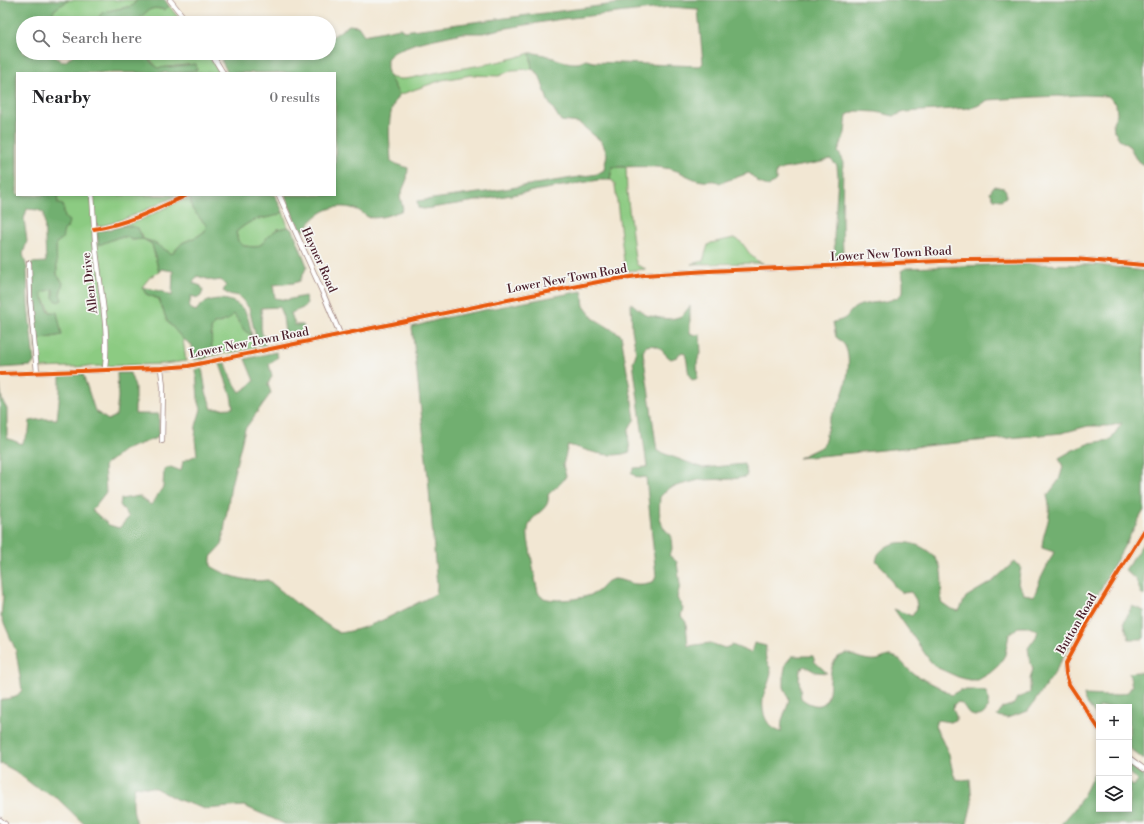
<!DOCTYPE html>
<html lang="en">
<head>
<meta charset="utf-8">
<style>
	:root { --surface:#fff; --page:#f2f2f2; --text:#202124; --muted:#757577; --line:#e0e0e0 }
	body { margin:0; font-family:"Libre Bodoni",serif; background:var(--page); color:var(--text) }
	.controls { position:absolute; right:12px; bottom:12px; display:grid; overflow:hidden; border-radius:0px; box-shadow:0 2px 6px #0003 }
	.controls button { width:36px; height:36px; display:grid; place-items:center; padding:0; border:0; border-bottom:1px solid var(--line); background:var(--surface); color:var(--text); font:20px sans-serif }
	.list { margin:0; padding:0; list-style:none }
	h2 { display:flex; justify-content:space-between; align-items:center; height:52px; margin:0; padding:0 16px; font-size:17px }
	h2 small { font-size:13px; font-weight:400; color:var(--muted) }
	.icon { flex:none; width:22px; height:22px; fill:none; stroke:currentColor; stroke-width:2; stroke-linecap:round; stroke-linejoin:round }
	.map { position:relative; flex:none; width:1144px; height:824px; overflow:hidden }
	.search { position:absolute; background:var(--surface); box-shadow:0 2px 6px #0003; left:16px; top:16px; width:320px; height:44px; display:flex; align-items:center; gap:10px; box-sizing:border-box; padding:0 14px; border-radius:22px; color:var(--muted); font-size:15px }
	.panel { position:absolute; background:var(--surface); box-shadow:0 2px 6px #0003; left:16px; top:72px; width:320px; height:124px; border-radius:0px }
	.map>svg:first-child { display:block }
	.green { fill:#8ccb82; stroke:#6b7556 }
	.forest { fill:#71af70; stroke:#5e674e }
	.lines { fill:none; stroke-linecap:round; stroke-linejoin:round }
	.street-casing { stroke:#9e837f; stroke-width:6 }
	.street { stroke:#fff; stroke-width:4.5 }
	.cycleway-casing { stroke:#f6f6f2; stroke-width:6 }
	.cycleway { stroke:#e8590c; stroke-width:4 }
	.labels { text-anchor:middle; dominant-baseline:central; stroke-width:3.5; stroke-linejoin:round; paint-order:stroke }
	.street-label { font-size:12px; fill:#4a1f2b; stroke:#f6f6f2 }
</style>
</head>
<body>
<div class="map">
<svg width="1144" height="824" viewBox="0 0 1144 824">
	<rect width="100%" height="100%" fill="#f6f6f2"/>
	<filter id="ink" filterUnits="userSpaceOnUse"><feTurbulence type="fractalNoise" baseFrequency=".025" numOctaves="2"/><feDisplacementMap in="SourceGraphic" scale="8" xChannelSelector="R" yChannelSelector="G"/><feConvolveMatrix kernelMatrix="1 2 1 2 8 2 1 2 1" color-interpolation-filters="sRGB"/></filter>
	<filter id="wash" filterUnits="userSpaceOnUse"><feTurbulence type="fractalNoise" baseFrequency=".012" numOctaves="4" result="noise"/><feDisplacementMap in="SourceGraphic" scale="16" xChannelSelector="R" yChannelSelector="G"/><feGaussianBlur stdDeviation="0.9" result="paint"/><feColorMatrix in="noise" values="0 0 0 0 0 0 0 0 0 0 0 0 0 0 0 0 0 1.4 0 .05"/><feComposite in="paint" operator="in"/></filter>
	<g filter="url(#wash)">
		<rect width="100%" height="100%" fill="#f2e7d3"/>
		<!-- green -->
		<path class="green" d="M69,0h68l-5,6 -29,6 -9,11h-48l9,-14z
			M169,6l14,17h-46c8,-11 13,-18 27,-13z
			M144,53h63l13,20h-46l23,-3 -1,-6 -38,4z
			M530,53l2,16 -20,1 -13,6 -28,-1 -29,5 -43,15 -10,-19c4,3 10,3 15,3 10,-1 20,-4 30,-6 32,-6 65,-9 96,-20z
			M612,167h14l1,25 8,67 2,6 9,4 -30,3 6,-4 2,-7 -9,-76 -2,-4 -3,-1z
			M57,195h121c-27,12 -52,26 -81,32l2,17 20,-7h8l5,3 11,-1 -1,-5 -12,-8 -8,-1 18,-5 50,-24 2,13 14,16 -1,6 -7,5 -16,7 -10,11 -19,-12 -8,-2 7,4 7,28 -9,5 -8,10 4,7 13,5 8,22 16,18 3,22 -22,3 -125,4 -3,-28 26,-5 -21,-42 12,-4 7,5 3,-11 -6,-8 -1,-32 9,-25 -2,-12 -5,-2z
			M283,212l5,15 -10,2 -9,6 -7,9 -7,3 -11,-1 -6,-5 -2,-9c6,-5 14,-11 22,-13 10,-2 15,-1 25,-7z
			M734,238c13,4 14,22 29,25l-72,1 12,-3 5,-16 3,-2z
			M234,314l10,16 8,6 3,12 -45,8 2,-3 -1,-24 3,-5 9,-2z"/>
		<!-- forest -->
		<path class="forest" d="M0,0h69l-14,9 -9,14h-23v30h27l12,9 4,-1 9,-8h69l7,9 7,6 38,-4 1,6 -23,3h-157v122h40l1,9 5,1 2,13 4,3 -2,7 -3,2 -2,9 -6,4 1,32 6,8 -3,11 2,6 -4,2 -5,-4v-9l-12,4 8,19h8l5,23 -26,5 -4,-37 -1,-40 15,-1 -2,-49 -6,-3 -11,-1 -3,10 3,22 -4,13 4,14 1,36 6,58 -3,4 -31,2z
			M137,0h28l4,6 -5,4c-14,-5 -19,2 -27,13h-43l9,-11 29,-6z
			M638,0h506v165l-8,-6 -6,-12 -10,-7 -6,-9 -1,-9 4,-8 -1,-10 -8,-8 -24,-1 -48,2 -48,3 -11,6 -8,2 -64,4 -11,4 -18,-4 -20,-1 -9,4 -2,18 -7,19 4,6 1,4 -1,59 1,34 -4,4h-4l-1,-22 4,-61 -1,-10 -7,-7 -8,3 -40,7 -6,3v8l-7,7 -11,-5 -9,-9 -29,10c-8,-4 -9,-1 -17,-2 -11,-1 -19,-8 -29,-11 -14,-5 -46,-3 -62,-3l-2,13h-11c-58,9 -117,21 -175,29l-6,-1 -1,-7 69,-9 111,-18 7,-4 3,-16 -5,-12 -23,-19 -18,-2 -13,-20 -9,-27 -7,-5 -2,-16c16,-1 31,11 47,10 3,0 6,-2 9,-3l7,2 107,4 3,-3 -5,-54 -27,-2 -109,12 -61,10 -18,4h-21l-46,10 -23,9 -6,7v9l2,8 10,19c-14,18 -9,46 -8,67l17,6 -1,11 -7,17 3,13 -2,2c-10,3 -22,9 -33,6 -4,-2 -8,-7 -13,-8 -23,-7 -40,4 -52,23l-8,-12 -10,-25h50v-122h-107l-7,-13c9,-6 23,-8 33,-7 4,0 6,1 10,0h65v-14l20,-14 9,1 6,9 36,-7 4,3 234,-30z
			M994,186l10,2 2,3v6l-5,3 -7,-1 -4,-7z
			M193,195h82l8,17c-10,6 -15,5 -25,7 -8,2 -16,8 -22,13l2,9 6,5 11,1 7,-3 7,-9 9,-6 10,-2 5,3 14,36 -7,15 -6,2 -21,2 2,13 11,2 19,-4 2,7 -4,5 -12,5 4,12h8l3,10 -9,1 -12,-3 -2,-16 -4,-10 -18,1c1,9 -1,17 1,26l4,4 -1,7 -7,1 -9,-38 -10,-12 -11,-2 -5,-3 3,-5 -5,-6 -7,1 -17,-5 -4,7 8,3 2,5 -2,5 -3,2 -7,-2 -2,12 7,3c9,-15 35,-16 47,-2 6,6 7,19 9,27l-8,-6 -10,-16 -6,6 -14,4 -3,5 1,24 -2,3 -6,3h-11l-1,-14 -9,-6 -16,-18 -8,-22 -13,-5 -4,-7 19,4 11,5 1,-25 -12,-2 -2,3 -7,-28 -9,-5 -11,1 -5,-3h-8l-20,8 -2,-14c5,-1 10,-1 14,-2 13,-3 13,-5 27,-1l5,11 10,3 19,12 10,-11 16,-7 7,-5 1,-6 -14,-16 -2,-13z
			M1017,264l80,1 47,6v239l-90,164 -26,37 -21,7 -10,-2 5,-8 12,-4 3,-6 13,-5v-14l3,-10 -3,-9 -2,-12 8,-11 2,-6 -9,-4h-11l-9,8 -4,20 -6,10 -9,8 -12,7h-9l-11,-3 -20,-9 -8,-7 -36,-52 18,7 5,-8 -1,-8 -5,-8 -8,1 -8,-6 -10,-17 -9,-9c1,-2 1,-6 3,-8 16,-19 48,-10 59,9 6,12 3,26 3,40l10,7 8,2 7,-14 27,-16 21,-19 7,5 -3,17 6,10 10,2 6,-16 14,-28 -12,-4c1,-21 12,-29 5,-52l12,-16 4,-13 -4,-9 14,-8 17,-7 20,-3 12,-17 -12,3h-22l-26,7 -264,25 25,-12c4,-9 3,-18 7,-27 2,-6 7,-11 9,-16 7,-15 15,-46 4,-60 -1,-2 -5,-4 -7,-6l-3,-15c18,-3 12,-8 23,-15 12,-6 28,-3 40,-9 3,-1 5,-4 7,-6v-14l-2,-7 5,-3z
			M582,291l2,15 9,12 28,17 14,84c-10,13 -6,18 -5,33 -23,8 -41,-2 -62,-7l-5,20 3,11c-4,8 -12,12 -18,19 3,17 -18,17 -20,35 -1,8 2,17 3,25 2,12 4,25 7,37 1,2 2,4 4,5 10,6 47,2 56,-6 6,-5 8,-11 17,-12 4,0 8,2 12,3 8,3 18,3 27,-1l2,-5 -10,-99 -8,1 -7,-5 3,-5 13,-1 -14,-105 3,-8 -4,-25 -1,-26 15,12 15,3 10,1 11,-3 8,-10v27l5,2 5,-1 1,20c-7,8 -2,16 -4,25l-5,1c-6,-7 -3,-19 -8,-28l-4,1 -3,4 -6,2c-11,-7 -9,-16 -25,-13l-3,6 14,99 46,17 41,-4 3,9 -1,4 -14,2 -33,1 -30,8 -9,9c-1,15 -2,29 11,38l1,14 -3,6 8,7 3,23 -3,13 6,10 -2,8 5,6 2,24 22,-3 15,5 7,-3 19,8 3,-10 12,3c0,4 -1,9 0,13 0,4 4,7 5,11 0,8 -4,16 -7,24 -4,16 1,33 17,38l1,-12 5,-13 2,-8 -5,-12v-14l2,-10 6,-7h21l2,6 12,11 -11,-1 -12,-6 -4,4 -1,8 2,20c8,7 23,13 27,-2 4,-12 -1,-29 10,-39 2,-1 6,-2 9,-4 9,4 20,8 30,7 5,-1 10,-5 15,-4 9,2 14,13 22,18 11,7 28,13 37,21l9,-5h14l12,2c5,9 2,26 -11,24 -9,-1 -9,-11 -16,-14l-5,2 -1,5 3,7v4l-6,2 -13,-2 -2,6 14,28 4,19 3,6 7,1 7,-1 2,24 -5,21h-682l-41,-18 -39,3 -29,-10 -21,-11 -20,-2c-3,13 -3,25 2,38h-53l-27,-26 -23,-12 -19,-15 -13,-7 -2,1v-65l16,-3 6,-7 -6,-39 -15,-35 2,-19 -3,-31v-181l2,15 5,9v29l15,6 7,-13 1,-10 13,-2h14l3,-27v-17l23,-1 12,37 13,9 8,-4 2,-19 -1,-24h13l5,14v27h24v23l-35,13 -20,16 2,26 -14,18 17,15 10,3 10,-11 -9,-12 1,-6 18,-3 12,9 12,-18 1,-18 7,-2 10,4 2,-10 14,-6 -2,-16 1,-13 5,-17 -3,-10 -2,-29 6,-2 4,24 6,17 21,-1 -2,-13 -11,-31 6,-1 5,15 9,14 9,-6 5,-5 -9,-22 31,-7 2,5 -9,7 3,12 -4,8 3,9 -26,36 -14,56 -9,60 -11,12v9c16,10 37,17 57,14l34,28 37,25c34,-4 66,-25 97,-39l1,-8 -9,-109 -16,-150 36,-10z
			M1144,542v54l-3,-3 -5,-13 -11,-10z
			M1132,606l12,5v27l-1,1h-14l-5,-17z
			M1137,672l7,1v87l-15,-12v-41h-30v12l-14,-18 -1,-6 27,1 17,-4 4,-6 -3,-13z
			M1129,763l15,10v51h-83c16,-16 24,-30 33,-51l5,-1v37h30v-26l4,3 5,-4 -9,-9z"/>
	</g>
	<g filter="url(#ink)">
		<g class="lines">
			<defs>
				<path id="street" d="M170,0l18,23
					M211,53l12,20
					M92,195c2,23 2,47 6,71 4,34 11,68 7,103
					M279,195l43,96 18,43
					M94,229c33,-5 63,-20 93,-34
					M29,263l1,36 7,73
					M161,368l2,19 -1,54
					M0,374l161,-6 27,-2 344,-71 71,-14 41,-6 65,-4 255,-11 111,-1 69,6
					M1099,729l-30,-45 -3,-10 -1,-10 19,-35 60,-98
					M1129,758l15,11
					M0,820l5,4"/>
			</defs>
			<!-- street casing -->
			<use href="#street" class="street-casing"/>
			<!-- street -->
			<use href="#street" class="street"/>
			<defs>
				<path id="cycleway" d="M94,229c33,-5 63,-20 93,-34
					M0,374l161,-6 27,-2 344,-71 71,-14 41,-6 65,-4 255,-11 111,-1 69,6
					M1099,729l-30,-45 -3,-10 -1,-10 19,-35 60,-98"/>
			</defs>
			<!-- cycleway casing -->
			<use href="#cycleway" class="cycleway-casing"/>
			<!-- cycleway -->
			<use href="#cycleway" class="cycleway"/>
		</g>
	</g>
	<g class="labels">
		<!-- street labels -->
		<g class="street-label">
			<text transform="translate(891 254) rotate(-3)">Lower New Town Road</text>
			<text transform="translate(319 260) rotate(66)">Hayner Road</text>
			<text transform="translate(567 279) rotate(-10)">Lower New Town Road</text>
			<text transform="translate(90 283) rotate(-97)">Allen Drive</text>
			<text transform="translate(249 343) rotate(-11)">Lower New Town Road</text>
			<text transform="translate(1077 624) rotate(-60)">Button Road</text>
		</g>
	</g>
</svg>
<div class="controls">
<button>+</button>
<button>−</button>
<button><svg class="icon" aria-label="layers" viewBox="0 0 24 24"><path d="M12 4l9 5-9 5-9-5zM3 14l9 5 9-5"/></svg></button>
</div>
<div class="search"><svg class="icon" aria-label="search" viewBox="0 0 24 24"><circle cx="10" cy="10" r="6"/><path d="M15 15l6 6"/></svg>Search here</div>
<section class="panel">
<h2>Nearby<small>0 results</small></h2>
<ul class="list">
</ul>
</section>
</div>
</body>
</html>
